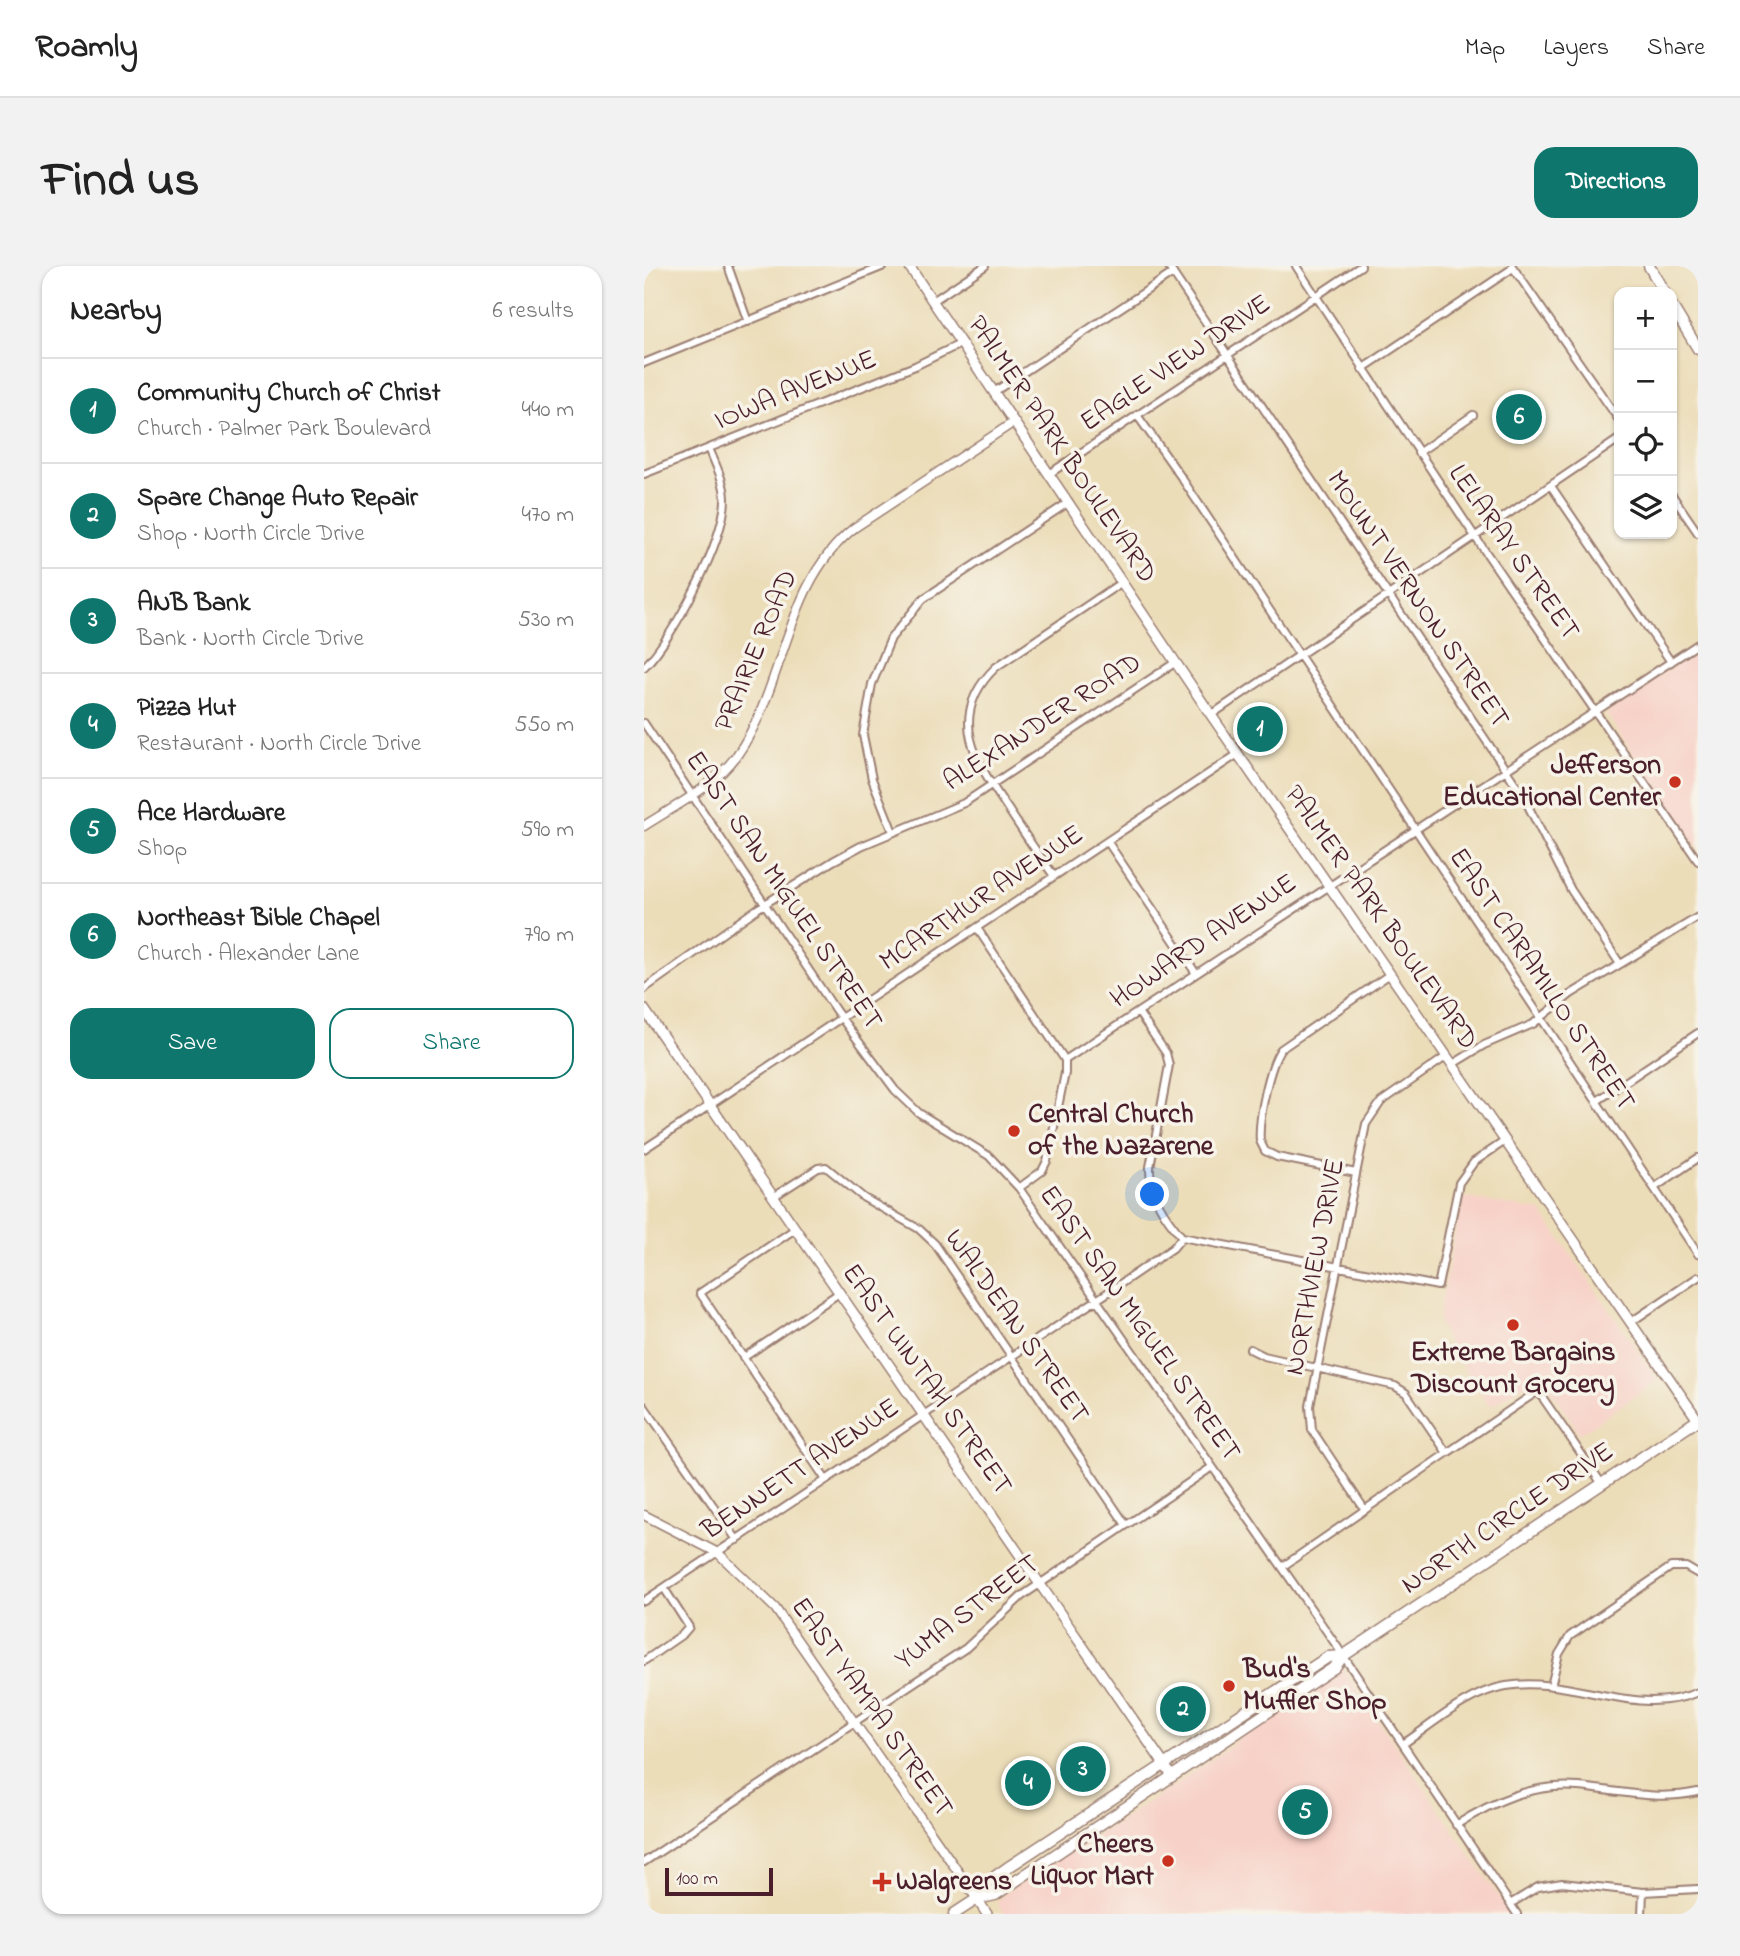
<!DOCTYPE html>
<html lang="en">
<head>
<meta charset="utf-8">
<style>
	:root { --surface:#fff; --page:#f2f2f2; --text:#222; --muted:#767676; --line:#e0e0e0; --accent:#0f766e }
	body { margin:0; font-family:"Indie Flower",sans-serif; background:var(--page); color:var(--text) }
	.controls { position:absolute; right:21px; top:21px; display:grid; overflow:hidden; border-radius:14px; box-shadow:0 2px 5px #0004 }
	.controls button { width:63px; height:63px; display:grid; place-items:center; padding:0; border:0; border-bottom:2px solid var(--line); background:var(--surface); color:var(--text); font:35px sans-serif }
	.scale { position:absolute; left:21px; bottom:18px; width:108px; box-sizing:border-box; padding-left:7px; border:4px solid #4a1f2b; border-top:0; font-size:19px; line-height:24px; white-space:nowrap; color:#4a1f2b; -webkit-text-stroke:5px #f7f3e8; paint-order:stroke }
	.you { position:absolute; left:509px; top:929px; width:24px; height:24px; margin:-18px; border:5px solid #fff; border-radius:50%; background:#1a73e8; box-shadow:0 0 0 10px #1a73e833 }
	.badge { display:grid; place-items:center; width:46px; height:46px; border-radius:50%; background:var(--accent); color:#fff; font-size:23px; font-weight:700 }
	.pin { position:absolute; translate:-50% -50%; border:4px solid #fff; box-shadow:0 2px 7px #0006 }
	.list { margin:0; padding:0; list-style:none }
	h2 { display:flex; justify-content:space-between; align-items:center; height:91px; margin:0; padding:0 28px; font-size:30px }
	h2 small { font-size:23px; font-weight:400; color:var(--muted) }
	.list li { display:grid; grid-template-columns:46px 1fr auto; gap:21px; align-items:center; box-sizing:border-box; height:105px; padding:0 28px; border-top:2px solid var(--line) }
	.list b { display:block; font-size:26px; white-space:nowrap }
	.list p { margin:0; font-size:23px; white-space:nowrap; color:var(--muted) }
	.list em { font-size:23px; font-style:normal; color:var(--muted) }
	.actions { display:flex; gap:14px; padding:21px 28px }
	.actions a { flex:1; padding:16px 0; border:2px solid var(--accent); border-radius:21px; text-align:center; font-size:24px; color:var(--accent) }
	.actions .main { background:var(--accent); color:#fff }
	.icon { flex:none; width:38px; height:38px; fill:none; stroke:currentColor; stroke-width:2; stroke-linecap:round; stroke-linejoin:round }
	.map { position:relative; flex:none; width:1054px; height:1648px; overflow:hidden; border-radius:21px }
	header { display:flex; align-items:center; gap:42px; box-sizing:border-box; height:98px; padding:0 35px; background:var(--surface); border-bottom:2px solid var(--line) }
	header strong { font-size:33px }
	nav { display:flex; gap:38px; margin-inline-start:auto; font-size:24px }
	.intro { display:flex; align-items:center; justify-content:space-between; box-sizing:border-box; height:168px; padding:0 42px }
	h1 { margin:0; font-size:49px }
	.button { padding:18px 32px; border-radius:21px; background:var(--accent); color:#fff; font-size:24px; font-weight:700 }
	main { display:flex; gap:42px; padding:0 42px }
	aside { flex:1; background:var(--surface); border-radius:21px; box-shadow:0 2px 5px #0004 }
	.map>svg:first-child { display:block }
	.built { fill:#f7d1c8 }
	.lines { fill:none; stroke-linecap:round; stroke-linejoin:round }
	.minor-casing { stroke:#9b7e72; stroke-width:10 }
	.tertiary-casing { stroke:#9b7e72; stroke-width:11 }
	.secondary-casing { stroke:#9b7e72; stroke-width:12 }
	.primary-casing { stroke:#9b7e72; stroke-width:13 }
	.minor { stroke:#fff; stroke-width:6 }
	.tertiary { stroke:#fff; stroke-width:8 }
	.secondary { stroke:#fff; stroke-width:9 }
	.primary { stroke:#fff; stroke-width:10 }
	.poi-dot { fill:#c8321e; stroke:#f7f3e8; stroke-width:2.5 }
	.labels { text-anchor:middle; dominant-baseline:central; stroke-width:7; stroke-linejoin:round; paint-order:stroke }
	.street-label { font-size:28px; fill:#4a1f2b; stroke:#f7f3e8 }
	.poi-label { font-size:28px; font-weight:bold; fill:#4a1f2b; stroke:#f7f3e8; text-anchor:start }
</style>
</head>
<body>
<header>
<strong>Roamly</strong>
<nav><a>Map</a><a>Layers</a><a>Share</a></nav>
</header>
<div class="intro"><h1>Find us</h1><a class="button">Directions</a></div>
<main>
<aside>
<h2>Nearby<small>6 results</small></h2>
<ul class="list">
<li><span class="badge">1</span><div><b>Community Church of Christ</b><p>Church · Palmer Park Boulevard</p></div><em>440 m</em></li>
<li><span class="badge">2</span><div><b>Spare Change Auto Repair</b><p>Shop · North Circle Drive</p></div><em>470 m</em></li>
<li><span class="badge">3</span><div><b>ANB Bank</b><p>Bank · North Circle Drive</p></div><em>530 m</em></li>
<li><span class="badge">4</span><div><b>Pizza Hut</b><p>Restaurant · North Circle Drive</p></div><em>550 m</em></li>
<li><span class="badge">5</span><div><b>Ace Hardware</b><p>Shop</p></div><em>590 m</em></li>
<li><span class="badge">6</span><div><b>Northeast Bible Chapel</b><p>Church · Alexander Lane</p></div><em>790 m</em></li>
</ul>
<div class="actions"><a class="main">Save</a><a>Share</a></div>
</aside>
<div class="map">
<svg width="1054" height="1648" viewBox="0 0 1054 1648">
	<rect width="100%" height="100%" fill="#f7f3e8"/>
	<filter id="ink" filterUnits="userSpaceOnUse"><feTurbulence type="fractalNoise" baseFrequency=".0143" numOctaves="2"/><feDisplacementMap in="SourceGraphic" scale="14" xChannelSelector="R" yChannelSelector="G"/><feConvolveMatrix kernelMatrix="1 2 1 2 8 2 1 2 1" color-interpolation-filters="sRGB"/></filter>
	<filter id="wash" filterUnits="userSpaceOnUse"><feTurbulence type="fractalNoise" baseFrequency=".00686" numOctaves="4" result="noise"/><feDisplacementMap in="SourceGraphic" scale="28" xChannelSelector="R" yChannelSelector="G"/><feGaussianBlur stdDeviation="1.57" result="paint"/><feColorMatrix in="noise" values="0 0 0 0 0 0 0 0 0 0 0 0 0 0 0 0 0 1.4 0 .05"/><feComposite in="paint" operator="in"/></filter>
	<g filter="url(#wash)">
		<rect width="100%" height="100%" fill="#ecddb9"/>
		<!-- built -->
		<path class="built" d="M1054,384v197l-1,1 -90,-133 1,-5z
			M818,931l79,14 117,169 -78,54 -39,-60 -51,33 -43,-65 -9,-22z
			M698,1402l169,246h-508l-6,-11 5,-8 170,-108 59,-41 8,-10z"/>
	</g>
	<g filter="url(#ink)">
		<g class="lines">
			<defs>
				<path id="minor" d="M84,0l20,56
					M524,0l354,528 49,96 49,74
					M652,0l180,272 222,323
					M868,0l107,154
					M289,35l52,-35
					M0,97l240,-97
					M718,103l151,-101
					M350,126l179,-119
					M493,149l44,62 517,777
					M774,187l55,-38
					M0,208l271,-108 47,-23
					M405,208l312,-208
					M907,220l120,176
					M1028,229l26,38
					M0,401c29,-28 81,-127 81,-168 0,-17 -10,-35 -16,-51
					M567,449l408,-276
					M0,457l192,288 59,79 24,23 70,43 30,32 315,454 183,272
					M249,566l-21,-53 -9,-44 9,-51 19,-46 32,-39 146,-97
					M463,575l88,131
					M410,610c-16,-22 -31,-44 -46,-67 -32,-47 -63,-93 -12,-142l126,-85
					M333,662l88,132
					M0,723l113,-80 76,-48 28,-15 103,-43 212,-141
					M494,746l28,41 3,12 -19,102c-1,28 15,50 32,70
					M809,798l31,-19 49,-21 38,-30 127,-77
					M953,835l101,-68
					M0,883l594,-395
					M712,907l-79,-16 -12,-6 -5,-10c-2,-21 9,-75 21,-92l109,-75
					M375,922l23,-17 5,-10 18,-88v-13l633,-416
					M1010,922l44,-30
					M129,931l45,-29 8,-1 38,31 55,31 16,15 191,281
					M151,963l-95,64 126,187
					M987,1056l67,-45
					M606,1083l14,7 131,30 11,7 41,60 -165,114
					M99,1092l96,-65
					M0,1140l93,134
					M803,1187l91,-62 64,93
					M721,1244l-53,-80 -2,-24 56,-282 15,-22 66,-46
					M0,1335l463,-308 66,-45 9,-11 256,49 21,-103 15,-21 31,-21
					M0,1395l39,-27 6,-7 -25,-39
					M907,1420l8,-32 11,-18 101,-69h15l12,7
					M759,1478c30,-20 65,-52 103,-58 64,-11 130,33 192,6
					M812,1559c38,-24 77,-42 123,-38 41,4 78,14 119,5
					M0,1596l322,-214 56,-52 190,-129
					M866,1638l28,-17 24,-4 81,9 55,-3
					M998,1648l1,-22"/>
				<path id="tertiary" d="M0,560c31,-20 71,-40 93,-71 50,-71 46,-170 117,-227l160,-106
					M0,1249l74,38 57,55 202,291"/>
				<path id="secondary" d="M265,0l302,449 487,705
					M0,743l528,767
					M333,1633l10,15"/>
				<path id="primary" d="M1005,0l15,26
					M1028,40l26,43
					M333,1633l10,-17 20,-14 321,-211 15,-1
					M310,1648l23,-15 18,-4 340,-228 8,-11 355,-236"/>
			</defs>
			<!-- minor casing -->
			<use href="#minor" class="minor-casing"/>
			<!-- tertiary casing -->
			<use href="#tertiary" class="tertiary-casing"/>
			<!-- secondary casing -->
			<use href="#secondary" class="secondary-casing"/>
			<!-- primary casing -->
			<use href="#primary" class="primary-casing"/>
			<!-- minor -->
			<use href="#minor" class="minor"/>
			<!-- tertiary -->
			<use href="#tertiary" class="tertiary"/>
			<!-- secondary -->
			<use href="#secondary" class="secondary"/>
			<!-- primary -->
			<use href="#primary" class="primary"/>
		</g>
	</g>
	<!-- markers -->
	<g class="poi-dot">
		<circle cx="1031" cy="516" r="7"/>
		<circle cx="370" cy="865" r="7"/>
		<circle cx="869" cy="1059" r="7"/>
		<circle cx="585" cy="1420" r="7"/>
		<circle cx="524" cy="1595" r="7"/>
		<path d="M234.5 1605.5h7v7h7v7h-7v7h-7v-7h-7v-7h7z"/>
	</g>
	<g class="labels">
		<!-- street labels -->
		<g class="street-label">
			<text transform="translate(532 98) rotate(-34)">EAGLE VIEW DRIVE</text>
			<text transform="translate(152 125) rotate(-22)">IOWA AVENUE</text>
			<text transform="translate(417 184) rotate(56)">PALMER PARK BOULEVARD</text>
			<text transform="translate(869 287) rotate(55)">LELARAY STREET</text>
			<text transform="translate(773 334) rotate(56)">MOUNT VERNON STREET</text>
			<text transform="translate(113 385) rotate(-67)">PRAIRIE ROAD</text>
			<text transform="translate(399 457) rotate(-33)">ALEXANDER ROAD</text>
			<text transform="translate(139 625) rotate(56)">EAST SAN MIGUEL STREET</text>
			<text transform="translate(338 633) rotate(-34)">MCARTHUR AVENUE</text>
			<text transform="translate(736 652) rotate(55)">PALMER PARK BOULEVARD</text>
			<text transform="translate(560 676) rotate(-34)">HOWARD AVENUE</text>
			<text transform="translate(897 714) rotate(56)">EAST CARAMILLO STREET</text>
			<text transform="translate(672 1001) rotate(-79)">NORTHVIEW DRIVE</text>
			<text transform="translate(495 1058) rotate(55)">EAST SAN MIGUEL STREET</text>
			<text transform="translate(372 1061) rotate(55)">WALDEAN STREET</text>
			<text transform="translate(282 1114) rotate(55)">EAST UINTAH STREET</text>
			<text transform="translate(157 1204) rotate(-34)">BENNETT AVENUE</text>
			<text transform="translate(864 1253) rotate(-34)">NORTH CIRCLE DRIVE</text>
			<text transform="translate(324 1347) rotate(-37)">YUMA STREET</text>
			<text transform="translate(227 1442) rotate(55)">EAST YAMPA STREET</text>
		</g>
		<!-- poi labels -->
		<g class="poi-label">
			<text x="1017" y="500" text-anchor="end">Jefferson<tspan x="1017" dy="32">Educational Center</tspan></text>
			<text x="384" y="849">Central Church<tspan x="384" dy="32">of the Nazarene</tspan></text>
			<text x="869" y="1087" text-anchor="middle">Extreme Bargains<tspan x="869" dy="32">Discount Grocery</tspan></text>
			<text x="599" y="1404">Bud's<tspan x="599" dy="32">Muffler Shop</tspan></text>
			<text x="510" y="1579" text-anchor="end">Cheers<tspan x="510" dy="32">Liquor Mart</tspan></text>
			<text x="252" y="1616">Walgreens</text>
		</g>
	</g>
</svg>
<div class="controls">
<button>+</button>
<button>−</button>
<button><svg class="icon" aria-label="locate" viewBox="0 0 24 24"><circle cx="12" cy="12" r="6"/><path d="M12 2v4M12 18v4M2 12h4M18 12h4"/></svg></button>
<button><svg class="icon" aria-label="layers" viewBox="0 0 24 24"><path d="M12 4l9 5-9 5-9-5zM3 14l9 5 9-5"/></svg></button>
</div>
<div class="scale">100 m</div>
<div class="you"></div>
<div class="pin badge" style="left:616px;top:463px">1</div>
<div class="pin badge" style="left:539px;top:1443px">2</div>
<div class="pin badge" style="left:439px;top:1503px">3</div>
<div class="pin badge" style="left:384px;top:1517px">4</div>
<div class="pin badge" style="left:661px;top:1546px">5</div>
<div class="pin badge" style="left:875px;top:151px">6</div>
</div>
</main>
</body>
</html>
